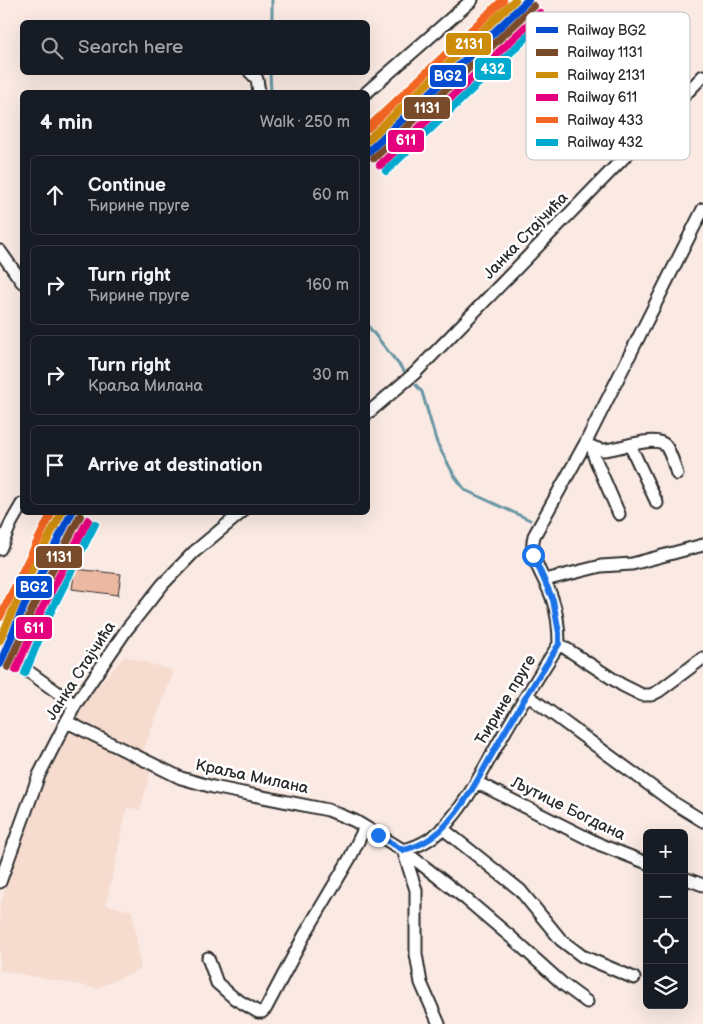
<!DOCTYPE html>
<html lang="en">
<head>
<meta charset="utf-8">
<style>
	:root { --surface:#171b24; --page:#242831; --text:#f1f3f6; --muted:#9ea1a6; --line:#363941 }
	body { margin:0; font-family:"Balsamiq Sans",sans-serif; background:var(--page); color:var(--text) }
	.controls { position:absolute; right:15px; bottom:15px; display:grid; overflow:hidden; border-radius:8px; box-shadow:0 5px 20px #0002 }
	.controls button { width:45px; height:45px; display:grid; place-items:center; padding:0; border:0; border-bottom:1px solid var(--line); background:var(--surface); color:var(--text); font:25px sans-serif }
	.stop { position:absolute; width:15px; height:15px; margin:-11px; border:4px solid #1a73e8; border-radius:50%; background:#fff }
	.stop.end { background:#1a73e8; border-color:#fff; box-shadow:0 1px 5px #0008 }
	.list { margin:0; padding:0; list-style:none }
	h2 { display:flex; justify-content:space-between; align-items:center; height:65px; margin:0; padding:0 20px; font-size:21px }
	h2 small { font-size:16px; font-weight:400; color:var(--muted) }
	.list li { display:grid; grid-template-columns:32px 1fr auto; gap:15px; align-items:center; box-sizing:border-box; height:80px; margin:0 10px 10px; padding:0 10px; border:1px solid var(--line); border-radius:8px }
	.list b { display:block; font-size:19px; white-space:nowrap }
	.list p { margin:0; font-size:16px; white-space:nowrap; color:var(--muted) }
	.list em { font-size:16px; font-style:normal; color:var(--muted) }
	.icon { flex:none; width:28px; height:28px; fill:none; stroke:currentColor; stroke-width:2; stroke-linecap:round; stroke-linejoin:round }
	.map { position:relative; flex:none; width:703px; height:1024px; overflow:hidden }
	.search { position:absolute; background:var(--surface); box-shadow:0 5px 20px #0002; left:20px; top:20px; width:350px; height:55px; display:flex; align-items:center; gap:12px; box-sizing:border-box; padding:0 18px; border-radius:8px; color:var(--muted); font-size:19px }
	.panel { position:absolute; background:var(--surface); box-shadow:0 5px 20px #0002; left:20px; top:90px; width:350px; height:425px; border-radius:8px }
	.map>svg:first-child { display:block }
	.built { fill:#f6dbcf }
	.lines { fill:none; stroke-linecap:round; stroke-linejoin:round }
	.stream { stroke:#6996a3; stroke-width:3 }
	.building { fill:#edb8a1; stroke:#2b2b2b }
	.minor-casing { stroke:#2b2b2b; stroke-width:15 }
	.minor { stroke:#fff; stroke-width:11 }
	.rail-1-casing { stroke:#fff; stroke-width:11 }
	.rail-2-casing { stroke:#fff; stroke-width:11 }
	.rail-3-casing { stroke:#fff; stroke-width:11 }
	.rail-4-casing { stroke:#fff; stroke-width:11 }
	.rail-5-casing { stroke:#fff; stroke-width:11 }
	.rail-6-casing { stroke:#fff; stroke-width:11 }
	.rail-1 { stroke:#044cd0; stroke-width:8 }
	.rail-2 { stroke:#7a4b2a; stroke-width:8 }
	.rail-3 { stroke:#ce8d09; stroke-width:8 }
	.rail-4 { stroke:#e5007d; stroke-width:8 }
	.rail-5 { stroke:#f26522; stroke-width:8 }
	.rail-6 { stroke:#00a9ce; stroke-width:8 }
	.route { stroke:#1a73e8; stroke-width:6 }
	.labels { text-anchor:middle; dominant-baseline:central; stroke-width:5; stroke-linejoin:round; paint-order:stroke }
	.street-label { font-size:16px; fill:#2b2b2b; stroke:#fff }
	.key { fill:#fff; stroke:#bfbfbf; stroke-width:1 }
	.key-label { font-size:14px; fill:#2b2b2b }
	.line-badge { stroke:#fff; stroke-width:2 }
	.badge-label { font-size:14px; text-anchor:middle; font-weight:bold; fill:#fff }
</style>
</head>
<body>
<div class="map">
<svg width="703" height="1024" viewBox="0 0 703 1024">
	<rect width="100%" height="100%" fill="#faeae3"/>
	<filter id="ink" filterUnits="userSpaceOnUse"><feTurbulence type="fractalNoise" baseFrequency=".02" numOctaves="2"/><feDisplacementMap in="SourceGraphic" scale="10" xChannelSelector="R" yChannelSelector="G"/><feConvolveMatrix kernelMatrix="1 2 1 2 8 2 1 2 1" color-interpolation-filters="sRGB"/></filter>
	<g filter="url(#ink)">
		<!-- built -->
		<path class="built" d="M125,656l49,15 -32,83 11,8 -13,48 -13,-3 -21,98 26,6 9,58 -44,19 -97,-18v-63l9,-33 33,-95 45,-81z"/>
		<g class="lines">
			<!-- stream -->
			<path class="stream" d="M272,22v-22
				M270,72l1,20
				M368,326l36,45
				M416,385l6,7 15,51 17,32 11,15 65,30"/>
		</g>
		<!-- building -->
		<path class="building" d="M75,569l46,5 -3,21 -46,-6z"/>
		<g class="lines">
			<defs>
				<path id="minor" d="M250,72l7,7 2,13
					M367,92l105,-92
					M0,251l22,31
					M368,413l47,-40 288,-297
					M585,444c6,2 11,5 18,6 14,0 52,-16 62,-5 6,7 9,20 12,29
					M630,445l27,58
					M593,447l1,9 25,58
					M0,549l11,-26 11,-19
					M545,580l56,-14 31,-2 71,-19
					M559,644l63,41 20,10h9l8,-4 44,-33
					M0,651l75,54
					M527,695l147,108 29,18
					M67,722l114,56 32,9 115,23 27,11 48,29 63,49 46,39 52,47 23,17
					M476,782l125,63 46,18
					M442,828l78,62 41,50 21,16 52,22
					M403,850c19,-4 35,-15 47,-30 20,-23 34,-52 49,-78 19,-34 40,-66 60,-98 0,-15 -2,-32 -7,-46 -7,-21 -24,-39 -18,-62l51,-92 118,-235
					M403,850l13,40v64l5,29 18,41
					M684,878l19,7
					M0,882l39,-107 36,-70 52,-76 36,-45 31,-32 48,-40
					M208,958l9,25 17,15 24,14h4l4,-4 39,-74 45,-76 15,-31"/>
			</defs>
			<!-- minor casing -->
			<use href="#minor" class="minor-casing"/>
			<!-- minor -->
			<use href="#minor" class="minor"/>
			<defs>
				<path id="rail-1" d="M368,152l160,-152
					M0,664l24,-58 48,-94"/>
				<path id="rail-2" d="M374,158l160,-152
					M8,667l24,-57 48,-94"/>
				<path id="rail-3" d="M368,140l147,-140
					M0,640l25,-57 37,-71"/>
				<path id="rail-4" d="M380,165l160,-152
					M16,670l24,-57 48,-93"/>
				<path id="rail-5" d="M368,128l135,-128
					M0,617l52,-105"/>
				<path id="rail-6" d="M386,171l160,-152
					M25,673l23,-56 47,-93"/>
			</defs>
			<!-- rail-1 casing -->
			<use href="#rail-1" class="rail-1-casing"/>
			<!-- rail-2 casing -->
			<use href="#rail-2" class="rail-2-casing"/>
			<!-- rail-3 casing -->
			<use href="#rail-3" class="rail-3-casing"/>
			<!-- rail-4 casing -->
			<use href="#rail-4" class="rail-4-casing"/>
			<!-- rail-5 casing -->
			<use href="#rail-5" class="rail-5-casing"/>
			<!-- rail-6 casing -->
			<use href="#rail-6" class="rail-6-casing"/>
			<!-- rail-1 -->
			<use href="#rail-1" class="rail-1"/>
			<!-- rail-2 -->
			<use href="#rail-2" class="rail-2"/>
			<!-- rail-3 -->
			<use href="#rail-3" class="rail-3"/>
			<!-- rail-4 -->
			<use href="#rail-4" class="rail-4"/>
			<!-- rail-5 -->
			<use href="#rail-5" class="rail-5"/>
			<!-- rail-6 -->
			<use href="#rail-6" class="rail-6"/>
		</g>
	</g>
	<g class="lines" filter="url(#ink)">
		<!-- route -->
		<path class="route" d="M378,835l25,15c19,-4 35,-15 47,-30 20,-23 34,-52 49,-78 19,-34 40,-66 60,-98v-11l-6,-33 -20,-45"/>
	</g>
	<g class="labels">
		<!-- street labels -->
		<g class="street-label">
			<text transform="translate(526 236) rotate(-46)">Јанка Стајчића</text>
			<text transform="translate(81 671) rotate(-57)">Јанка Стајчића</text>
			<text transform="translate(506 700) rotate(-59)">Ћирине пруге</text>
			<text transform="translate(252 777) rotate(12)">Краља Милана</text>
			<text transform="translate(568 809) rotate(26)">Љутице Богдана</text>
		</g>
	</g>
	<!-- legend -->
	<rect x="526" y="12" width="164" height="148" rx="8" class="key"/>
	<rect x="536" y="27" width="22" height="6" fill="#044cd0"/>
	<rect x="536" y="49" width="22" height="7" fill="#7a4b2a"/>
	<rect x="536" y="72" width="22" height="6" fill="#ce8d09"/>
	<rect x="536" y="94" width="22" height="7" fill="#e5007d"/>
	<rect x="536" y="117" width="22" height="6" fill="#f26522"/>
	<rect x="536" y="139" width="22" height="7" fill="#00a9ce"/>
	<g class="key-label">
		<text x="567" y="35">Railway BG2</text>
		<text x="567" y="57">Railway 1131</text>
		<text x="567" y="80">Railway 2131</text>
		<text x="567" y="102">Railway 611</text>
		<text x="567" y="125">Railway 433</text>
		<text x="567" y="147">Railway 432</text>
	</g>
	<g class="line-badge">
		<rect x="445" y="32" width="47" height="24" rx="5" fill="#ce8d09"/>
		<rect x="474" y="57" width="38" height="24" rx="5" fill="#00a9ce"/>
		<rect x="429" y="64" width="38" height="24" rx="5" fill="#044cd0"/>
		<rect x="403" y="96" width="48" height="24" rx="5" fill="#7a4b2a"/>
		<rect x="387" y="129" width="38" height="24" rx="5" fill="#e5007d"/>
		<rect x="35" y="545" width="48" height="24" rx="5" fill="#7a4b2a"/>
		<rect x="15" y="575" width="38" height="24" rx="5" fill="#044cd0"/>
		<rect x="15" y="616" width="38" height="24" rx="5" fill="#e5007d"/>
	</g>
	<g class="badge-label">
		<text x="469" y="49">2131</text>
		<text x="493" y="74">432</text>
		<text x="448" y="81">BG2</text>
		<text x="427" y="113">1131</text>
		<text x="406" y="145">611</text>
		<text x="59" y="562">1131</text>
		<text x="34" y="592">BG2</text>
		<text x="34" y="633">611</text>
	</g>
</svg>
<div class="controls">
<button>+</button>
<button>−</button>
<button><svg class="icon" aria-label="locate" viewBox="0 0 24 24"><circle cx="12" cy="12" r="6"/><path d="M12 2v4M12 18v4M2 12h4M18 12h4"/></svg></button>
<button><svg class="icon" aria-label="layers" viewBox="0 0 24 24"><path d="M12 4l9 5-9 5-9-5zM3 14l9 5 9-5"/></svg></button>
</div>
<div class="stop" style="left:533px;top:555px"></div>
<div class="stop end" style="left:378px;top:835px"></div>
<div class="search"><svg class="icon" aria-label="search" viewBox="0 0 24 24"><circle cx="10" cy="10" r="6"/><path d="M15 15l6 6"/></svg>Search here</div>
<section class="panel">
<h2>4 min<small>Walk · 250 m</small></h2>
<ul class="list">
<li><svg class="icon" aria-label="ahead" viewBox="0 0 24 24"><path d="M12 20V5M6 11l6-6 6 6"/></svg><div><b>Continue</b><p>Ћирине пруге</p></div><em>60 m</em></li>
<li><svg class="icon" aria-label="right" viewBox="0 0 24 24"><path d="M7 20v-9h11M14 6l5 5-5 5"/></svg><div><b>Turn right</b><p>Ћирине пруге</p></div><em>160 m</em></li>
<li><svg class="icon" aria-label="right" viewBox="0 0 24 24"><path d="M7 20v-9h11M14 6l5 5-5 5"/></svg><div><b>Turn right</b><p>Краља Милана</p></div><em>30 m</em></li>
<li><svg class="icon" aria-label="arrive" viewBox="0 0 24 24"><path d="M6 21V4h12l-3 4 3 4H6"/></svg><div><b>Arrive at destination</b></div></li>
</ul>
</section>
</div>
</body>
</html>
